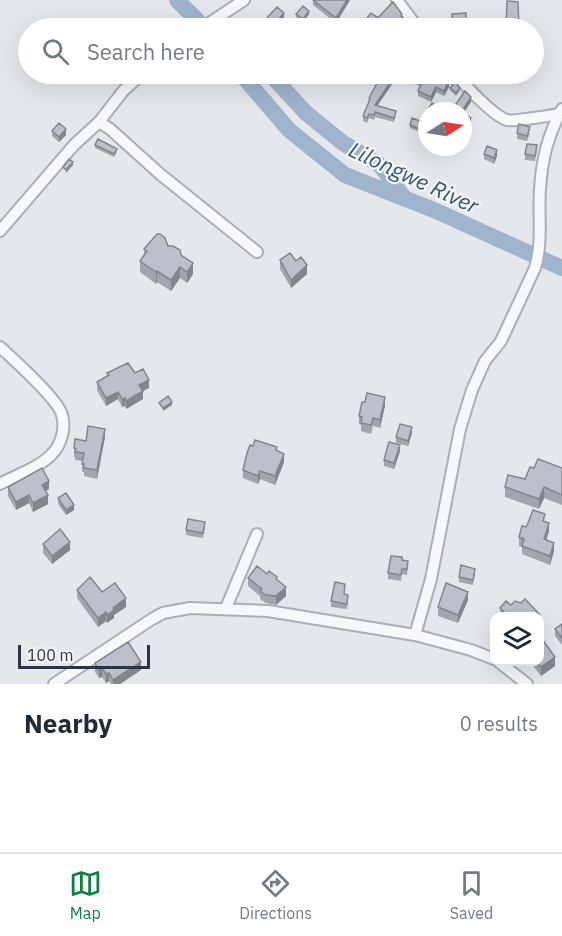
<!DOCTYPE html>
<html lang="en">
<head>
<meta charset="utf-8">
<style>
	:root { --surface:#fff; --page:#f2f2f3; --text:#1f2937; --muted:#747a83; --line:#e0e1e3; --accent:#0b8043 }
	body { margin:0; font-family:"IBM Plex Sans",sans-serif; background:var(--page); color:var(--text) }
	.controls { position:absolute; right:18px; bottom:18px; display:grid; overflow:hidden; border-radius:12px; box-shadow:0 6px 24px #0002 }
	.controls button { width:54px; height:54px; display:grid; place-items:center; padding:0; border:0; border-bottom:2px solid var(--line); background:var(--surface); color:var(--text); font:30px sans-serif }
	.compass { position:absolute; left:418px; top:102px; width:54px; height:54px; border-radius:50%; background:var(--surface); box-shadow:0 6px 24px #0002; rotate:78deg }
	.scale { position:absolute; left:18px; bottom:15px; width:132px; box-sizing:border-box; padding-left:6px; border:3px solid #2b3445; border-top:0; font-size:16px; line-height:21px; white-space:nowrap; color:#2b3445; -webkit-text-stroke:4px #f4f6f9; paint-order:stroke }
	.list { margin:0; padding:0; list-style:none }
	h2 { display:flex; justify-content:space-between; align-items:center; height:78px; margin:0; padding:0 24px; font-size:26px }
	h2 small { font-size:20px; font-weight:400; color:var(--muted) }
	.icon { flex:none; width:33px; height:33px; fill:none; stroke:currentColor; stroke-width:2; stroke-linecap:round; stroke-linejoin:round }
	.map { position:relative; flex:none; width:562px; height:684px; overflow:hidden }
	.search { position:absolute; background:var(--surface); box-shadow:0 6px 24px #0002; left:18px; right:18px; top:18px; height:66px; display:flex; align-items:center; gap:15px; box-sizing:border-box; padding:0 21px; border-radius:33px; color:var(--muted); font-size:22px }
	.sheet { height:168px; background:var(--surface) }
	nav { display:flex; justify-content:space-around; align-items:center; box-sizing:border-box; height:84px; border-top:2px solid var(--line); background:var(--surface); font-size:16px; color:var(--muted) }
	nav a { display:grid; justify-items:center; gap:3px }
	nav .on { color:var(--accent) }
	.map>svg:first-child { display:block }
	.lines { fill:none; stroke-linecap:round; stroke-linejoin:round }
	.river { stroke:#9fb4cc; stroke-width:16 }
	.minor-casing { stroke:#a9aeb7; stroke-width:14 }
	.minor { stroke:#f7f8fa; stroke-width:10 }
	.wall { fill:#a1a5ae }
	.shaded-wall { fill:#83868d }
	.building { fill:#bbc0ca; stroke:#83868d; stroke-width:1.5 }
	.labels { text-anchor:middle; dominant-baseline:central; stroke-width:4.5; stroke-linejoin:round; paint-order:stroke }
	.water-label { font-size:22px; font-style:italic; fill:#34527a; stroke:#f4f6f9 }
</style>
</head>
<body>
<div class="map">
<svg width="562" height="684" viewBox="0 0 562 684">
	<rect width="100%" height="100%" fill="#e4e7ec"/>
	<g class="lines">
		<!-- river -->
		<path class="river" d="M177,0l28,28
			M241,74l48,56 56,45 89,35 128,58
			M270,74l36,39 37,30 37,22 25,34"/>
		<defs>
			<path id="minor" d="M397,0l21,28
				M202,28l42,-28
				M455,74c10,11 38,42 52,46 5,2 48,-5 55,-7
				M99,122l25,-32 18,-16
				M0,231l74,-86 25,-23 11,7 50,45 97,78
				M0,347c14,13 58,52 62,68 4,13 -1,30 -10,39 -13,14 -36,21 -52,30
				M226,608l31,-74
				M415,635l16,-56 29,-150 12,-39 13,-29 16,-20 34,-73c8,-27 3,-52 5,-79 2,-31 8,-54 22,-80
				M499,662l28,22
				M54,684l98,-65 11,-6 27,-5 78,3 147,24 56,15 23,9"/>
		</defs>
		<!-- minor casing -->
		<use href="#minor" class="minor-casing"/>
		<!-- minor -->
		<use href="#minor" class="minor"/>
	</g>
	<!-- wall -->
	<path class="wall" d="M313,0h37l-14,23 -23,-18z
		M296,14h13l-6,8 -7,-5z
		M402,17l6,11h-30l-3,-1v-2l-11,-3 13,-3z
		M267,18l17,1 -9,9h-2l-6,-4z
		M399,74l50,13 -5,9 -8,-4 -5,10 -13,-6v-5l2,-5 -21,-8z
		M337,75l11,1 -5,6 -6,-4z
		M392,84l-15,22 19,10 -2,6 -19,-5 -1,3 -5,-2 -2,5 -4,-2v-5l6,-13v-5z
		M450,88l10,3 -4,5 -6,-6z
		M471,102l-7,11 7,11 -5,7 -3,-3v-17z
		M423,124l-3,8 -10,-4v-3z
		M52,131l14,4 -7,7 -7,-6z
		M517,133h13l-3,8 -10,-2z
		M427,142v5h7l-2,3 -6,-3z
		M95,145l22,7 -3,5 -19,-9z
		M437,147h12l-3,5z
		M537,151l-2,10 -10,-1v-6z
		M484,154l13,2 -3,8 -10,-5z
		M144,249l37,6 12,19 -6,9 -7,-5 -9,13 -14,-9 -1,2 -16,-12v-11l4,-7z
		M280,260l16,1 11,13 -16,14 -11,-19z
		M107,373h28l14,15 -7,3 1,8 -17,10 -1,-3 -3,1 -4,-8 -12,7 -9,-16v-8l10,-6z
		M385,406l-5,22 -7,-2 -2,8 -10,-3v-6l-2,-1v-8z
		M412,433l-4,13 -12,-3v-6z
		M105,437l-8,42 -13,-3v-4h-2v-11l-7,-1v-3h-1v-9l12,-7z
		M277,451l7,11 -9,23 -15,-6 -2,5 -15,-6v-8z
		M400,451l-6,18 -10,-3v-6z
		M534,468h28v37l-18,-7 -5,11 -34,-12v-10l20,-8z
		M8,487l41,2 -3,2 2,13 -15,8 -4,-9 -13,7 -8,-14z
		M58,498l16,12 -8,5 -8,-11z
		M545,521l4,10 -3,9 8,11 -4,14 -28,-11v-7l-3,-1v-9l7,-10z
		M205,528l-2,10 -17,-3v-5z
		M43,544l27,6 -18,14 -9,-11z
		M408,567l-1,8 -5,-1 -1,7 -13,-2v-6z
		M267,574l10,6 9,16 -10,9 -10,-2 -6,-4v-3l-12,-10v-8z
		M475,574l-2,11 -14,-3v-5z
		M345,589v5l3,6 -1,9 -16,-2v-6z
		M77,590l25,2 24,15 -12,8v3l-7,5 -1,-2 -8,6 -21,-29z
		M525,599l15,16v8v-7h-40v-8l6,-7 5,4 4,-4 6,2z
		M468,600l-10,23 -20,-7v-9z
		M562,624v21l-7,-9v-7z
		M530,662h10l15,4 -14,10z
		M95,663l46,7 -21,14h-9l-2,-3 -3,2 -4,-6 -3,1 -4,-6z"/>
	<!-- shaded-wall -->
	<path class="shaded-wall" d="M347,0h3l-14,23v-5z
		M309,11v3l-6,8v-3z
		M284,13v6l-9,9h-1v-4z
		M377,17v5l-2,-1v4l-2,3h-3z
		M392,80v4l-17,25v-4z
		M449,81v6l-5,9v-5z
		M436,87v5l-5,10v-5z
		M471,97v5l-8,11v-2h-1z
		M471,118v6l-5,7v-6z
		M66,129v6l-7,7v-5z
		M497,150v6l-3,8v-6z
		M73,162v3l-7,8v-3z
		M193,263v11l-6,9v-11z
		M307,265v9l-16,14v-8z
		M180,267v11l-9,13v-11z
		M157,271v11l-1,2v-12z
		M149,380v8l-10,5v-8z
		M143,391v8l-17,10v-8z
		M118,392v7l-12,7v-8z
		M385,397v9l-5,22v-8z
		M125,398v8l-3,1v-8z
		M172,402v3l-9,6v-3z
		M412,427v6l-4,13v-5z
		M105,429v8l-8,42v-9z
		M400,445v6l-6,18v-6z
		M284,454v8l-9,23v-9z
		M260,471v8l-2,5v-8z
		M49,481v8l-7,4v-8z
		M544,487v11l-5,11v-10z
		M29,495v8l-13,7v-8z
		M48,495v9l-15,8v-9z
		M74,505v5l-8,5v-5z
		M549,523v8l-5,17v-9z
		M70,542v8l-18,14v-8z
		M554,543v8l-4,14v-9z
		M286,587v9l-10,9v-9z
		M468,592v8l-10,23v-8z
		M126,598v9l-12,8v3l-7,5v-8l6,-7z
		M106,612v9l-8,6v-9z
		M555,657v9l-14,10v-9z
		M141,662v8l-21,14h-7v-4z
		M102,668v9l-3,1v-8z
		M109,673v8l-3,2v-9z"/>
	<!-- building -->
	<path class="building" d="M313,0h34l-11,18z
		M507,1l11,1 1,26h-13z
		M393,2l9,12 -1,2 7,7 -5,5h-19l-9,-7z
		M303,6l6,5 -6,8 -7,-5z
		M277,7l7,6 -10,11 -7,-6z
		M371,13l6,4 -7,11h-14l5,-8 3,2z
		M466,13v15h-13l-1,-14z
		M338,74h9l-4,5 -6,-4z
		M382,74l10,6 -17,25 21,6 -2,7 -19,-6 -1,3 -5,-1 -2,4 -4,-2 7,-17 -1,-1z
		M400,74h37l12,7 -5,10 -8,-4 -5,10 -13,-6 4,-10z
		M455,82l5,6 -4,5 -6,-5z
		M465,91l6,6 -9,14h-11z
		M432,103l8,5 -2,3h-11z
		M463,112l8,6 -5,7 -3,-2z
		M412,118l11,4 -3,7 -10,-4z
		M59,123l7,6 -7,8 -7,-6z
		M519,124l11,3 -3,9 -10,-3z
		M98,139l19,10 -3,5 -19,-9z
		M527,144l10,1 -2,11 -10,-2z
		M487,146l10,4 -3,8 -10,-4z
		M69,159l4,3 -7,8 -3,-3z
		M157,234h3l5,4 3,8h5l7,4 1,5 12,8 -6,9 -7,-5 -9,13 -14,-9 -1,1 -16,-11 7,-10 -3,-2z
		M290,253l6,8 5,-4 6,8 -16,15 -11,-20z
		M128,363l7,10 8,-4 6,11 -10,5 4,6 -17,10 -1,-3 -3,1 -4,-7 -12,6 -9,-16 12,-7 -2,-2z
		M367,393l18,4 -5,23 -7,-2 -2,7 -10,-2 1,-6 -3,-1 3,-14h3z
		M168,396l4,6 -9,6 -4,-5z
		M400,424l12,3 -4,14 -12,-4z
		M88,426l17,3 -8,41 -13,-2v-4h-2l2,-11 -9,-1 1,-3 -2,-1 1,-9 11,2z
		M255,440l22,7 -1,3 8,4 -9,22 -15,-5 -2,5 -15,-6 4,-17 3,-8 3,1z
		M389,442l11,3 -6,18 -10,-3z
		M538,459l24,9v27l-18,-8 -5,12 -34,-12 3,-12 17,4 5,-12 4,1z
		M42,468l7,13 -7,4 6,10 -15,8 -4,-8 -13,7 -8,-15z
		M66,493l8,12 -8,5 -8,-12z
		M533,510l12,4 -2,7 6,2 -5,16 10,4 -4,13 -28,-10 2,-7 -5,-2 3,-11 4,1 2,-4z
		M188,519l17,3 -2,11 -17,-3z
		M60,529l10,13 -18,14 -9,-12z
		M391,556l11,1v3l6,1 -1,8h-5l-1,6 -13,-2z
		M461,565l14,4 -2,11 -14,-3z
		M257,566l10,8 2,-3 8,6 -1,2 10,8 -10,9 -10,-1 -6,-4 2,-2 -14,-11z
		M90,577l12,15 13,-9 11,15 -13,10 1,2 -7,5 -1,-3 -8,6 -21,-28z
		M335,582l10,2 -1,10 4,1 -1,9 -16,-3z
		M446,583l22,9 -10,23 -20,-8z
		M525,599l15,16 -2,1h-33l-3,-2 2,-2 -4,-4 6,-7 5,4 4,-4 6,2z
		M562,624v14l-7,-9z
		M542,639l13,18 -14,10 -5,-5h4v-21z
		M128,642l13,20 -28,18 -4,-7 -3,1 -4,-6 -3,2 -4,-7z"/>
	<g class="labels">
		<!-- water labels -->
		<g class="water-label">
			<text transform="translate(414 177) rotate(25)">Lilongwe River</text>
		</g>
	</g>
</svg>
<div class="controls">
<button><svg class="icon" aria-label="layers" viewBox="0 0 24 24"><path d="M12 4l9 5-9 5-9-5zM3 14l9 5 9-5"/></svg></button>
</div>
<svg class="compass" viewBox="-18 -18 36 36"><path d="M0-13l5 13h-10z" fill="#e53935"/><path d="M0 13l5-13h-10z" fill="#747a83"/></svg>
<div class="scale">100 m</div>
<div class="search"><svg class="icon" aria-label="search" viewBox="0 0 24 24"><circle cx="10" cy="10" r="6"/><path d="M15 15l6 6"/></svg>Search here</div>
</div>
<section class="sheet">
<h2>Nearby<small>0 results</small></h2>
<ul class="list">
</ul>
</section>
<nav>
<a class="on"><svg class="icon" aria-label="map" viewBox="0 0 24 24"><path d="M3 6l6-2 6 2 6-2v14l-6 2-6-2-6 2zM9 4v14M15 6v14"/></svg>Map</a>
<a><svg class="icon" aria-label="directions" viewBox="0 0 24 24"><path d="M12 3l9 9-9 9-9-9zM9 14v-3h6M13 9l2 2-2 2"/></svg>Directions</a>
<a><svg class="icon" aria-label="saved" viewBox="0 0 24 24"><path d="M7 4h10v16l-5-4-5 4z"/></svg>Saved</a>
</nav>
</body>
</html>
